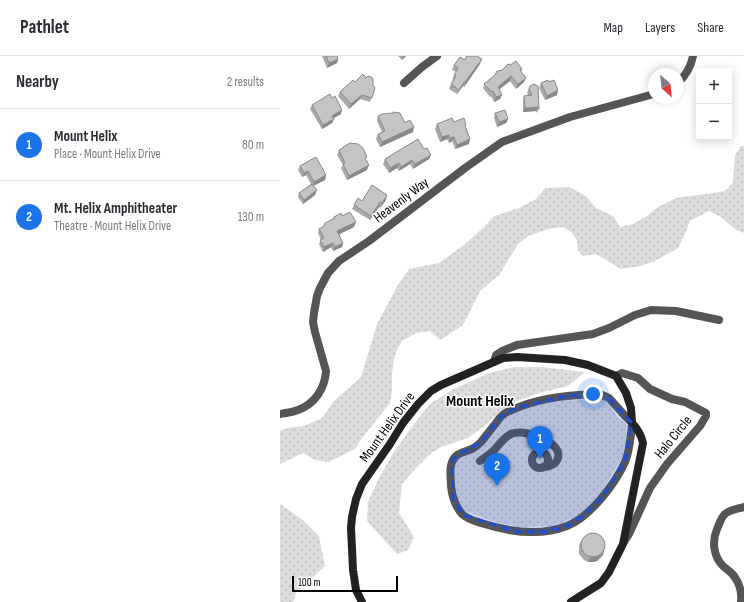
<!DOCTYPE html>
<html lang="en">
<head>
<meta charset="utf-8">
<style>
	:root { --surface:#fff; --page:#f2f2f3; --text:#2b2b33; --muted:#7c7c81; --line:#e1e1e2; --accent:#1a73e8 }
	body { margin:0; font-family:"Sofia Sans Condensed",sans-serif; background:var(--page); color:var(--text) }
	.controls { position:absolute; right:12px; top:12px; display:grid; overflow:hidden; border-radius:0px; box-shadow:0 2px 10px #0003 }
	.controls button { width:36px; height:36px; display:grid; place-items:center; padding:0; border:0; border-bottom:1px solid var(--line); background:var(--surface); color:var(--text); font:20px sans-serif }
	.compass { position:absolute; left:368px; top:12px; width:36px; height:36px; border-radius:50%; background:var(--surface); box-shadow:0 2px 10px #0003; rotate:153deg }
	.scale { position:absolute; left:12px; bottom:10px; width:106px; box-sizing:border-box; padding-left:4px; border:2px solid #000; border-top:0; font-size:11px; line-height:14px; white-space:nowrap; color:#000; -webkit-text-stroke:3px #fff; paint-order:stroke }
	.you { position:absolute; left:313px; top:338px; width:14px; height:14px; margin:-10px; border:3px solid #fff; border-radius:50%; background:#1a73e8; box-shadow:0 0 0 6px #1a73e833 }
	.badge { display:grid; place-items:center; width:26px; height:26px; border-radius:50%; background:var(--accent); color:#fff; font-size:13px; font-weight:700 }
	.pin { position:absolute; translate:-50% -33px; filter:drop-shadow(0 1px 2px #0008) }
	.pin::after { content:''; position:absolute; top:21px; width:14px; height:12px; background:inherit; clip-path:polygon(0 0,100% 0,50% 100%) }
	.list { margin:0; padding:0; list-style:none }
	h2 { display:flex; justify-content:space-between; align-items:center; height:52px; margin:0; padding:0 16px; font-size:17px }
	h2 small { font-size:13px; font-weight:400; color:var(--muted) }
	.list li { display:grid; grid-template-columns:26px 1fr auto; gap:12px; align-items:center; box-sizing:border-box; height:72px; padding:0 16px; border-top:1px solid var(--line) }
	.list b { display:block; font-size:15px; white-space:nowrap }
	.list p { margin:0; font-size:13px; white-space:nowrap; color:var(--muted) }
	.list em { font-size:13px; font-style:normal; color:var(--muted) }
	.map { position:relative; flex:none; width:464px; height:546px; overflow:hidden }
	header { display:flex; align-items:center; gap:24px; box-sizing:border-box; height:56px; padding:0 20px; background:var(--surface); border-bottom:1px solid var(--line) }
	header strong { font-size:19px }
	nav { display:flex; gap:22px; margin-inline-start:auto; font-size:14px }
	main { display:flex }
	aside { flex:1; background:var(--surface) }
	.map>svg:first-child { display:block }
	.green { fill:url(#green-dots) }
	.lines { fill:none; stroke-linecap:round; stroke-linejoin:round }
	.street { stroke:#555; stroke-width:8 }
	.secondary { stroke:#222; stroke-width:8 }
	.wall { fill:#a9a9a9 }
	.shaded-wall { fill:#898989 }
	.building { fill:#c4c4c4; stroke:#898989 }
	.marked { fill:#1d4ed8; fill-opacity:0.2; stroke:#1d4ed8; stroke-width:3; stroke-dasharray:8 5; stroke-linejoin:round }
	.labels { text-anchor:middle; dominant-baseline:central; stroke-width:3; stroke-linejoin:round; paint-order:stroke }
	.street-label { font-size:14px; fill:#000; stroke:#fff }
	.quarter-label { font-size:16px; font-weight:bold; fill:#000; stroke:#fff }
</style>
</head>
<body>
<header>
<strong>Pathlet</strong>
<nav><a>Map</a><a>Layers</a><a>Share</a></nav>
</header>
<main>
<aside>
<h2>Nearby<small>2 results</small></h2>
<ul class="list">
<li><span class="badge">1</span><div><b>Mount Helix</b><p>Place · Mount Helix Drive</p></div><em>80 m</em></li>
<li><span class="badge">2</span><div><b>Mt. Helix Amphitheater</b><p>Theatre · Mount Helix Drive</p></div><em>130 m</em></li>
</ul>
</aside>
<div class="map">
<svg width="464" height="546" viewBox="0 0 464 546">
	<defs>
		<pattern id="green-dots" width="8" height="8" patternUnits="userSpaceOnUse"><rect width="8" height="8" fill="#dcdcdc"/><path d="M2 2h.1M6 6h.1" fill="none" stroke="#bbb" stroke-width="1.8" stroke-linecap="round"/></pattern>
	</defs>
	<rect width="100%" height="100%" fill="#fff"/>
	<!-- green -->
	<path class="green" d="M461,90h3v87l-8,-3 -15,-13 -12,-6 -19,10 -6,15 -6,12 -23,13 -14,5 -20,3 -25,-15 -13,2 -5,-6 -1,-10 -6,-8 -8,-5 -15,2 -20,7 -10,8 -19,31 -19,16 -17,34 -23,15 -10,-9 -14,2 -14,8 -5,9 -3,9 -2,16v16l-2,12 -28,35 -7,11 -26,13 -14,-2 -12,-7 -23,11v-33l7,-3 17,-2 18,-8 12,-17 27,-24 16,-53 21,-39 11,-16 30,-6 25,-18 21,-19 9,-10 25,-8 17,-9 9,-11 24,-1 17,9 10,12 17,8 7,11 13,-3 14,-8 11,-9 18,-9 38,-5 11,-2 8,-8 2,-28z
		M234,311h27l44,5 -17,14 -29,7 -30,11 -26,23 -15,11 -27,9 -11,7 -15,15 -13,15 -3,29 15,24 -6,13 -11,4 -30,-33 1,-19 11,-24 13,-23 21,-30 18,-22 21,-13 37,-17z
		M322,342l7,6 8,13 9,7 1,17 -4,15 -19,32 -22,26 -27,12 -36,1 -24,-5 -33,-12c-1,-3 -3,-6 -4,-9 -5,-11 -4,-28 -2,-40l50,-45 20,-9 24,-5z
		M0,448l23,16 16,16 6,30 -29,27 -3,9h-13z"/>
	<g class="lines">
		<!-- street -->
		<path class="street" d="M124,27l18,-16 15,-11
			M398,27c8,-8 13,-16 15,-27
			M214,306l2,-7 6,-4 15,-6 76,-11 16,-6 26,-13 16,-5 25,1 43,9
			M336,320l6,-3 16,5 12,11 22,10 13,3 21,11v3l-6,10 -33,38 -17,24 -21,46 -5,8
			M315,338l7,1 7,3 17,19 6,6c-1,13 -2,27 -7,39 -10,22 -35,55 -58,64 -28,11 -58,6 -86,-3 -6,-2 -14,-4 -19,-9 -7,-8 -10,-18 -11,-28 0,-8 -2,-17 1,-24 3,-8 9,-9 17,-12 4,-1 9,-5 12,-8 5,-6 10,-13 15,-19 2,-3 5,-7 8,-9 2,-2 5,-3 8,-4 25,-12 55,-15 83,-16z
			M0,358c6,-1 13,-2 18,-4 17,-6 27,-22 28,-39l-11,-39 -2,-10 1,-9 3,-17 3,-8 8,-15 11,-12 30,-20 96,-73 37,-26 68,-25 84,-23
			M252 404a8 8 0 1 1 16 0a8 8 0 1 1-16 0Z
			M200,405c5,-4 11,-7 15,-12 5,-5 9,-12 16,-15 12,-5 42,5 47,18 1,5 0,8 -3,11 -4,3 -7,4 -12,4
			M461,546c1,-9 -1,-18 -7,-26 -3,-4 -8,-7 -11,-10 -10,-10 -11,-25 -6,-37 2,-4 4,-11 7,-14 4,-5 14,-6 20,-8"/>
		<!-- secondary -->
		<path class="secondary" d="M82,546l-6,-12 -3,-20 -2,-42 1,-11 4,-18 6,-15 28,-40 13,-21 15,-19 13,-13 10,-6 62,-27 14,-1 48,3 23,5 28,11 10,17 5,15 1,15c6,6 9,11 11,20l-20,101 -14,28 -8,11 -30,19"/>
	</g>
	<!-- wall -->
	<path class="wall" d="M42,0h16h-1l1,3 -1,4 -10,5z
		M118,0h8l-4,4z
		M185,4l15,4 -16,23 -1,-1 -6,8 -8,-5 2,-5 3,-4 -2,-1 4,-7 -4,-2 2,-5z
		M230,9l12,4 -1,3 5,6 -2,4 -8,7 -6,-8 -11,8 1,10 -6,3 -3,-6 -1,1 -7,-9 1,-4 18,-14z
		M75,26l18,3 2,3 -5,14 -10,-3 -11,10 -11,-13 2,-4z
		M261,27l16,12 -12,5 -6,-12z
		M250,30l9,23 -2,4 -1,-2 -13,1v-12l1,-4 4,-1 -1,-2z
		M52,42l9,16 -7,4 -2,5 -10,6 -12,-20 2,-4z
		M215,57l13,6 -2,4 -9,4 -3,-9z
		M98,60l27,7 8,9 -33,15 -4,-8 2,-5 4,-2 -5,-11z
		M174,66l12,5 3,17 -14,5 -3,-8 -3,2 -2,-4 -7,3 -5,-13 2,-5z
		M63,91l23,13 1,10 -20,10 -6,-12 2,-3 -6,-10 2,-5 3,-1z
		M105,103h44l-16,10 -3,-5 -11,7 -2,-3 -8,5 -6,-9z
		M20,110l26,9 -1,5 -12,6 2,9 -12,9 -5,-7 1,-4 12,-9 -5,-9 -4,2 -4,-7z
		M106,144l-6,8 -1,-1 -9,13 -18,-11 2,-4 8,-4z
		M62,160l12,11 -15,7 4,9 -1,4 -9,4 -2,-4 -8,5 -4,-8 2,-4 -3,-7 1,-4 5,-2 9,-8 1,-2z
		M301,485l23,9 -1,5 -6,6 -4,1h-5l-4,-2 -5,-6v-8z"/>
	<!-- shaded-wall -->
	<path class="shaded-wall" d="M123,0h3l-4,4z
		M58,3l-1,4 -10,5 2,-5z
		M202,3l-2,5 -16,23 1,-5z
		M231,20l-1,5 -14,11 2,-5z
		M246,22l-2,4 -8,7 2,-5z
		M184,26l-1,4 -6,8 2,-4z
		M278,34l-1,5 -12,5 2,-4z
		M82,39l-2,4 -11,10 2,-5z
		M222,39l-2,4 -6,3 2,-5z
		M258,51l-2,4 -13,1 2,-4z
		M62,54l-1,4 -11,6 2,-4z
		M54,63l-2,4 -10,6 1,-4z
		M228,63l-2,4 -9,4 2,-5z
		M134,71l-1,5 -33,15 2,-5z
		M169,79l-2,4 -7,3 2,-5z
		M174,81l-2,4 -3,2 1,-5z
		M190,83l-1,5 -14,5 2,-4z
		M151,99l-2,4 -16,10 2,-5z
		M132,104l-2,4 -11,7 2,-4z
		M119,107l-2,5 -8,5 1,-5z
		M89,109l-2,5 -20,10 2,-4z
		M28,115l-2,4 -4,2 2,-4z
		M46,119l-1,5 -12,6 1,-4z
		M37,134l-2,5 -12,9 1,-4z
		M107,139l-1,5 -6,8 2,-5z
		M100,146l-1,5 -9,13 1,-4z
		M76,166l-2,5 -18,9 1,-5z
		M53,187l-2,4 -8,5 1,-5z
		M63,187l-1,4 -9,4 2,-4z
		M324,494l-1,5 -6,6 -4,1h-5l2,-4z"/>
	<!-- building -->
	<path class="building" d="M46,0h11l1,3 -9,4z
		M187,0h10l5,3 -17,23h-1l-5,8 -8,-6 5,-8 -2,-1 4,-7 -4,-3 6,-8 5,3z
		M236,5l6,8 -2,1 6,8 -8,6 -7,-8 -13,11 4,8 -6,2 -3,-6 -1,1 -8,-8 11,-9 2,-4 5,-1 6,-6 2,1z
		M83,18l3,4 2,-2 3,1 2,2v6l2,3 -3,10 -10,-3 -11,9 -11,-12 13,-12 2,2z
		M268,24l1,2 5,-2 4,10 -11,6 -6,-13z
		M254,28l4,2 1,23 -1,-2 -13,1 -1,-12 8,-1 -3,-6 1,-3z
		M50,38l2,4 3,-2 7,14 -10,6 2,3 -11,6 -11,-20z
		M225,54l3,9 -9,3 -4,-9z
		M113,56l7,1 5,10 5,-3 4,7 -32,15 -4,-8 7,-3 -7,-15 4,-2 11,-1z
		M172,62l2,4 10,-4 2,7 -1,1 5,13 -13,6 -3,-8 -4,1 -1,-3 -7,2 -5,-13z
		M138,83l6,10 3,-1 4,7 -16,9 -3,-4 -11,7 -2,-4 -9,5 -5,-9z
		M70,87l8,1 5,4 4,9 -2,1 4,7 -20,11 -6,-12 2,-1 -6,-13 4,-2v-1z
		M36,101l10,18 -12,7 -6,-11 -4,2 -4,-7z
		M32,128l5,6 -13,10 -5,-7z
		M92,129l15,10 -5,8 -2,-1 -9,14 -17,-11 4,-7 4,3z
		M70,156l6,10 -19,9 6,12 -8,4 -2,-4 -9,4 -4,-7 4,-2 -5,-9 5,-3 1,-3 10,-5 -1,-1 7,-4 1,3z
		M301 489a12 12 0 1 1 24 0a12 12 0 1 1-24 0Z"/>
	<!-- marked area -->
	<path class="marked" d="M290,339h32l7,3 23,25 -7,38 -22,36 -20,19 -15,10 -22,6h-29l-54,-17 -10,-16 -1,-38 5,-6 23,-12 23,-29 16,-7z"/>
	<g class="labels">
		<!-- street labels -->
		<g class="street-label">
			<text transform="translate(121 144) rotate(-37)">Heavenly Way</text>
			<text transform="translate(107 371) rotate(-54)">Mount Helix Drive</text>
			<text transform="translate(393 381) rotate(-51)">Halo Circle</text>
		</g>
		<!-- quarter labels -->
		<g class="quarter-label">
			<text x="200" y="345">Mount Helix</text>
		</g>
	</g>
</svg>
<div class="controls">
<button>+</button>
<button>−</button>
</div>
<svg class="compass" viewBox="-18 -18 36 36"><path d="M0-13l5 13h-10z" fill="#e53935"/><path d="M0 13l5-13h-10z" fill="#7c7c81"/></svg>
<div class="scale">100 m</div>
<div class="you"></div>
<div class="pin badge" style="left:260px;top:403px">1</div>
<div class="pin badge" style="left:217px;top:430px">2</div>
</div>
</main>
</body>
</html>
